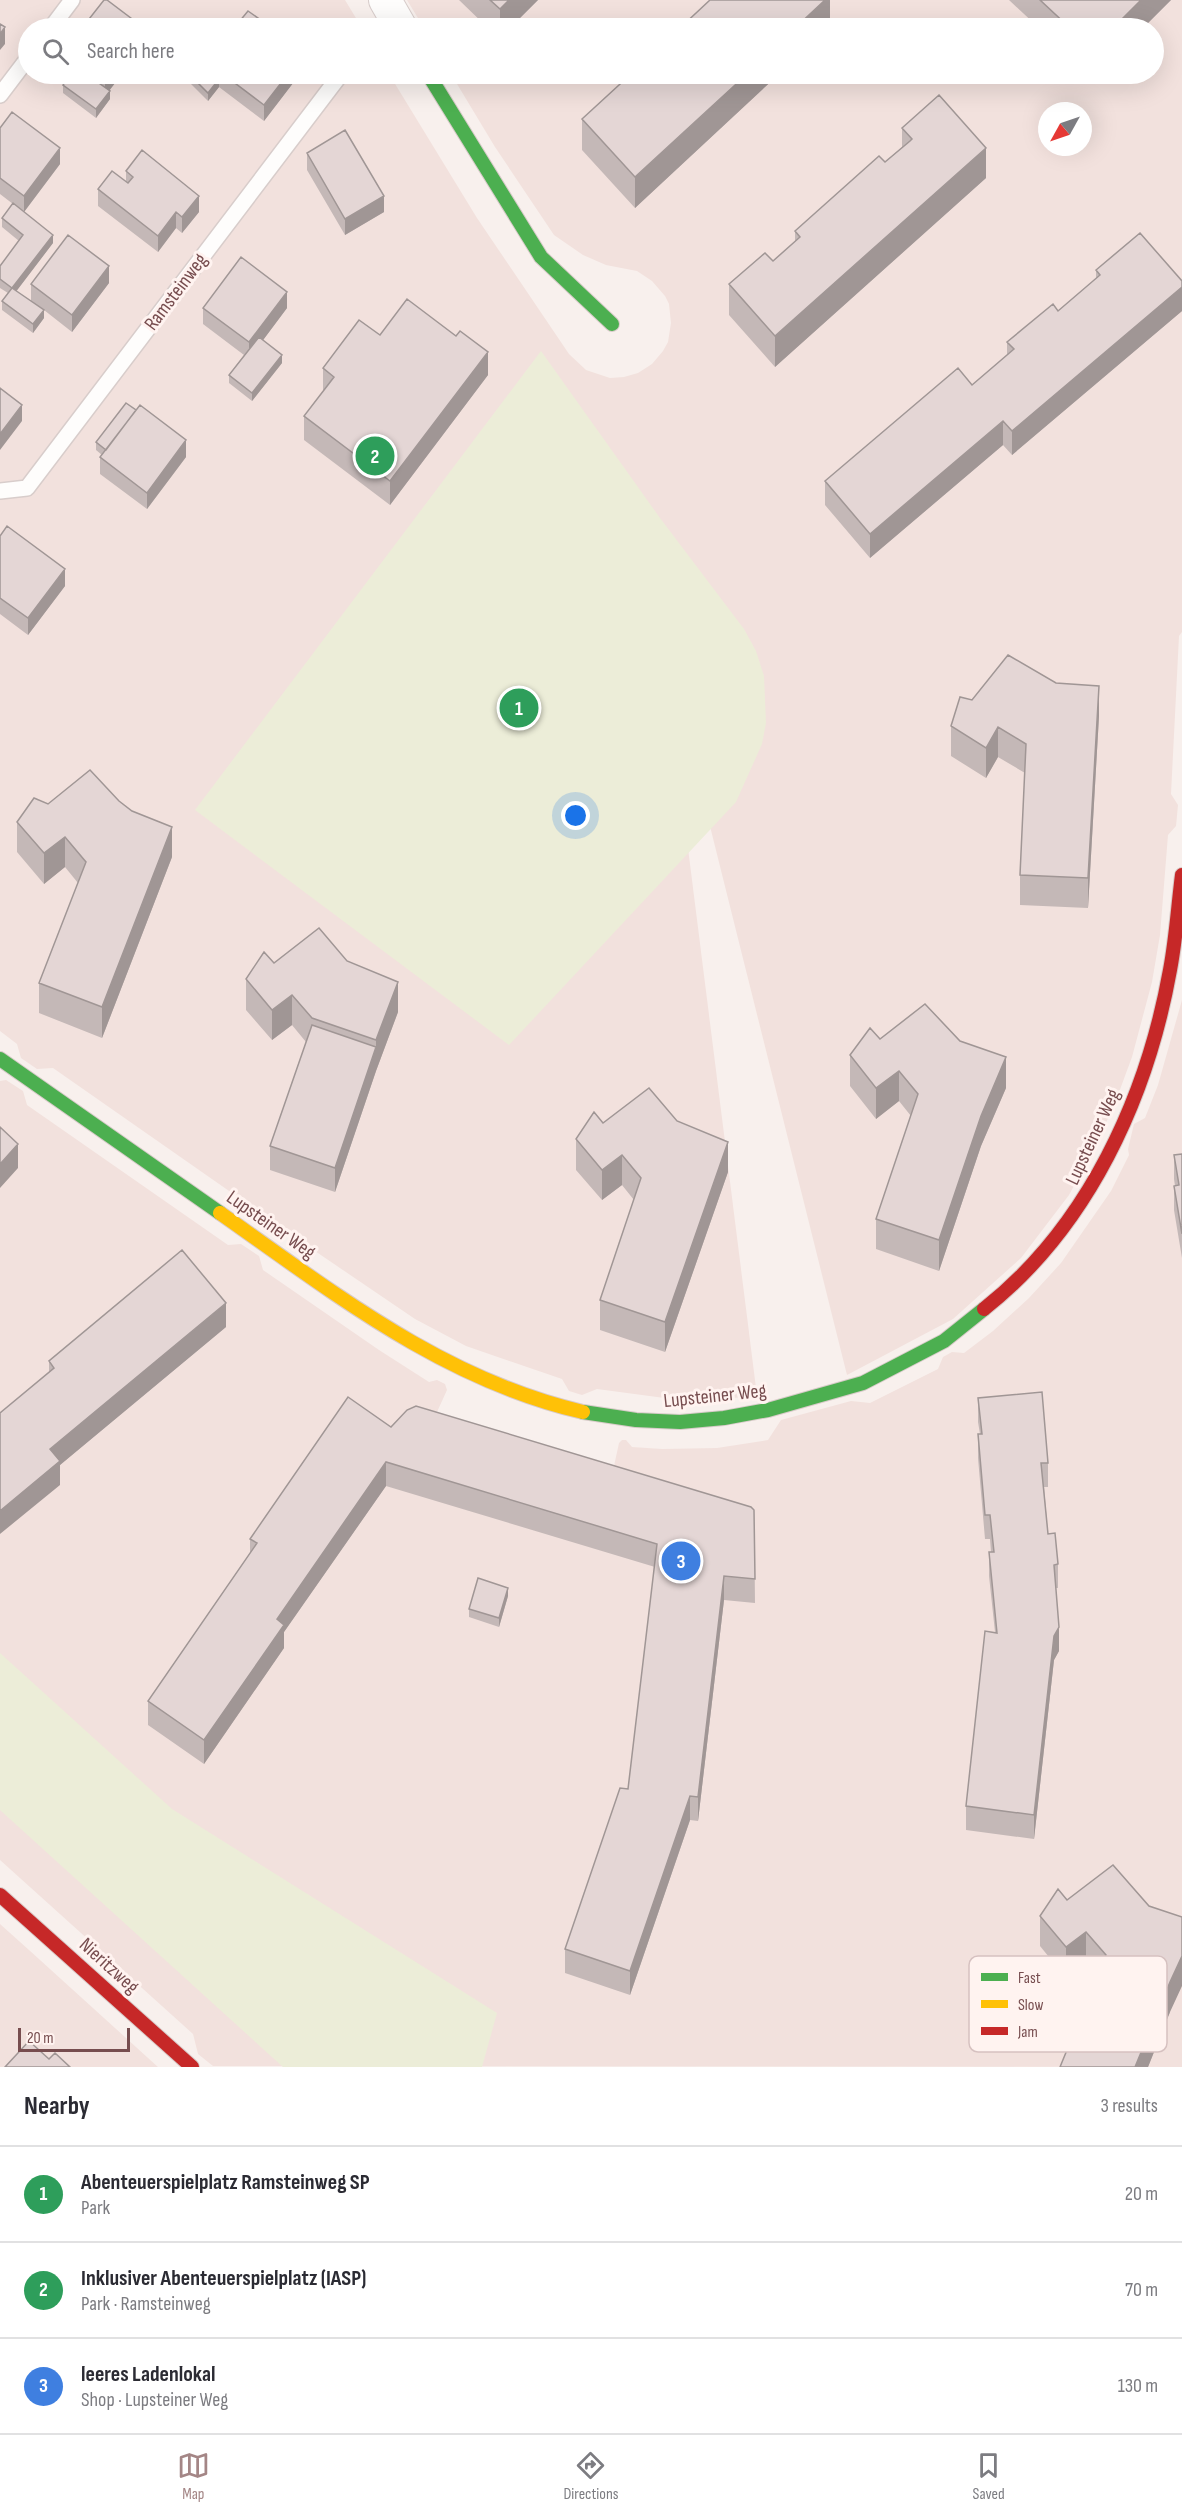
<!DOCTYPE html>
<html lang="en">
<head>
<meta charset="utf-8">
<style>
	:root { --surface:#fff; --page:#f7f7f7; --text:#2b2b33; --muted:#7c7c81; --line:#e1e1e2; --accent:#a48686 }
	body { margin:0; font-family:"Sofia Sans Condensed",sans-serif; background:var(--page); color:var(--text) }
	.compass { position:absolute; left:1038px; top:102px; width:54px; height:54px; border-radius:50%; background:var(--surface); box-shadow:0 6px 24px #0002; rotate:230deg }
	.scale { position:absolute; left:18px; bottom:15px; width:112px; box-sizing:border-box; padding-left:6px; border:3px solid #774d4f; border-top:0; font-size:16px; line-height:21px; white-space:nowrap; color:#774d4f; -webkit-text-stroke:4px #fff3f0; paint-order:stroke }
	.you { position:absolute; left:576px; top:816px; width:21px; height:21px; margin:-15px; border:4px solid #fff; border-radius:50%; background:#1a73e8; box-shadow:0 0 0 9px #1a73e833 }
	.badge { display:grid; place-items:center; width:39px; height:39px; border-radius:50%; background:var(--accent); color:#fff; font-size:20px; font-weight:700 }
	.pin { position:absolute; translate:-50% -50%; border:3px solid #fff; box-shadow:0 2px 6px #0006 }
	.list { margin:0; padding:0; list-style:none }
	h2 { display:flex; justify-content:space-between; align-items:center; height:78px; margin:0; padding:0 24px; font-size:26px }
	h2 small { font-size:20px; font-weight:400; color:var(--muted) }
	.list li { display:grid; grid-template-columns:39px 1fr auto; gap:18px; align-items:center; box-sizing:border-box; height:96px; padding:0 24px; border-top:2px solid var(--line) }
	.list b { display:block; font-size:22px; white-space:nowrap }
	.list p { margin:0; font-size:20px; white-space:nowrap; color:var(--muted) }
	.list em { font-size:20px; font-style:normal; color:var(--muted) }
	.icon { flex:none; width:33px; height:33px; fill:none; stroke:currentColor; stroke-width:2; stroke-linecap:round; stroke-linejoin:round }
	.map { position:relative; flex:none; width:1182px; height:2067px; overflow:hidden }
	.search { position:absolute; background:var(--surface); box-shadow:0 6px 24px #0002; left:18px; right:18px; top:18px; height:66px; display:flex; align-items:center; gap:15px; box-sizing:border-box; padding:0 21px; border-radius:33px; color:var(--muted); font-size:22px }
	.sheet { height:366px; background:var(--surface) }
	nav { display:flex; justify-content:space-around; align-items:center; box-sizing:border-box; height:84px; border-top:2px solid var(--line); background:var(--surface); font-size:16px; color:var(--muted) }
	nav a { display:grid; justify-items:center; gap:3px }
	nav .on { color:var(--accent) }
	.map>svg:first-child { display:block }
	.residential { fill:#f2e1dd; fill-rule:evenodd }
	.green { fill:#ecedd8 }
	.lines { fill:none; stroke-linecap:round; stroke-linejoin:round }
	.lane-casing { stroke:#d8cdcb; stroke-width:18 }
	.street-casing { stroke:#d8cdcb; stroke-width:34 }
	.fast-casing { stroke:#d8cbc9; stroke-width:16 }
	.slow-casing { stroke:#d8cbc9; stroke-width:16 }
	.jam-casing { stroke:#d8cbc9; stroke-width:16 }
	.lane { stroke:#fefdfc; stroke-width:15 }
	.street { stroke:#fefdfc; stroke-width:32 }
	.fast { stroke:#4caf50; stroke-width:14 }
	.slow { stroke:#ffc107; stroke-width:14 }
	.jam { stroke:#c62828; stroke-width:14 }
	.wall { fill:#c4b8b7 }
	.shaded-wall { fill:#a09695 }
	.building { fill:#e4d6d5; stroke:#a09695; stroke-width:1.5 }
	.labels { text-anchor:middle; dominant-baseline:central; stroke-width:6; stroke-linejoin:round; paint-order:stroke }
	.street-label { font-size:20px; fill:#774d4f; stroke:#fff3f0 }
	.key { fill:#fff3f0; stroke:#d6c1c0; stroke-width:1.5 }
	.key-label { font-size:16px; fill:#774d4f }
</style>
</head>
<body>
<div class="map">
<svg width="1182" height="2067" viewBox="0 0 1182 2067">
	<rect width="100%" height="100%" fill="#f8f0ed"/>
	<!-- residential -->
	<path class="residential" d="M0,0h345l17,28h-334v46h361l88,144 92,136 17,16 24,8 14,-1 14,-4 14,-9 11,-13 5,-9 3,-19 -2,-19 -4,-8 -13,-15 -15,-10 -31,-6 -23,-10 -29,-20 -59,-88 -44,-73h703v-46h-730l-17,-28h775v632l-3,4 -8,158 7,11 -2,21 -8,9 -8,100 -8,47 -20,75 -17,46 -20,44 -26,48 -48,63 -68,61 -106,56 -187,-749 97,770 -49,4 -36,-1 -75,-10 -15,6 -13,-4 -7,-12 -96,-33 -51,-27 -128,-87 -12,1 -18,-12 -5,-14 -199,-139 -16,1 -16,-11 -4,-14 -17,-13zM1047,111h36v36h-36z
		M1182,1000v1067l-969,-1 -15,-12 -5,-20 -193,-174v-779l6,-1 17,11 4,14 201,140 13,-1 18,12 4,14 116,80 50,32 8,-2 8,4 2,6 -10,22 27,12 150,42 5,-23 3,-3h4l6,7 30,2 55,-1 51,-8 13,-20 70,-19 19,2 68,-34 5,-12 9,-5 12,1 29,-22 36,-33 32,-35 50,-72 18,-36 -1,-6 6,-25 11,-6 13,-33z
		M0,1924l29,26 129,117h-158z"/>
	<!-- green -->
	<path class="green" d="M541,351l119,167 84,111 12,22 8,25 2,47 -4,21 -26,58 -227,243 -314,-235z
		M0,1653l172,156 325,204 -15,54h-199l-283,-257z"/>
	<g class="lines">
		<defs>
			<path id="lane" d="M51,28l21,-28
				M0,95l28,-37
				M0,491l27,-3 314,-414"/>
			<path id="street" d="M385,0l16,28"/>
			<path id="fast" d="M428,74l113,183 71,67
				M0,1059l220,154
				M583,1412l53,8 44,2 44,-4 44,-8 95,-27 81,-42 40,-32"/>
			<path id="slow" d="M220,1213c114,80 224,167 363,199"/>
			<path id="jam" d="M984,1309c104,-82 163,-211 186,-339 6,-31 8,-64 12,-95
				M0,1895l192,172"/>
		</defs>
		<!-- lane casing -->
		<use href="#lane" class="lane-casing"/>
		<!-- street casing -->
		<use href="#street" class="street-casing"/>
		<!-- fast casing -->
		<use href="#fast" class="fast-casing"/>
		<!-- slow casing -->
		<use href="#slow" class="slow-casing"/>
		<!-- jam casing -->
		<use href="#jam" class="jam-casing"/>
		<!-- lane -->
		<use href="#lane" class="lane"/>
		<!-- street -->
		<use href="#street" class="street"/>
		<!-- fast -->
		<use href="#fast" class="fast"/>
		<!-- slow -->
		<use href="#slow" class="slow"/>
		<!-- jam -->
		<use href="#jam" class="jam"/>
	</g>
	<!-- wall -->
	<path class="wall" d="M459,0h79l-28,28h-22z
		M1009,0h162l-28,28h-104z
		M71,74h51l-13,17 1,8 -14,19 -33,-25v-8z
		M181,74h119l-36,47 -45,-34 -11,14z
		M631,74h148l-144,134 -53,-58v-31z
		M1084,74h15l-7,7z
		M0,128l60,36 -36,48 29,31 -37,48 15,10v-17l78,-1 -37,49 -28,-22v8l-11,15 -31,-23v-9l6,-8 -8,-5v-22l19,-25 -17,-14v-9l11,-14 -13,-10z
		M902,128l84,50 -211,189 -46,-52v-31l44,-23 22,-19v-11l90,-69 17,-15z
		M307,153l77,59 -39,23 -38,-65z
		M126,171l73,41 -17,21 -6,-5 -18,24 -60,-46v-17l28,-8z
		M1096,270l86,11v30l-170,144 -9,-10 -133,113 -45,-53v-24l147,-96 35,-30v-13l51,-31 38,-32z
		M203,308h84l-24,32 19,23 -30,38 -23,-18v-8l15,-20 -41,-31z
		M380,335l108,40 -98,130 -86,-65v-24l19,-24v-24z
		M96,442l90,15 -39,52 -47,-35v-17l2,-2 -6,-5z
		M0,536l65,50 -37,49 -28,-21z
		M1056,683l43,33 -11,192 -68,-3v-30l5,-102 -27,-16 -12,21 -35,-22v-30l21,-26z
		M119,801l53,56 -70,181 -63,-25v-30l39,-100 -13,-16 -21,17 -27,-32v-30l31,-18z
		M347,961l51,51 -22,59 -41,121 -65,-22v-24l36,-104 -14,-17 -20,15 -26,-30v-31l28,-16z
		M880,1039l126,49 -25,58 -42,125 -63,-22v-30l35,-103 -12,-15 -23,18 -26,-33v-31z
		M677,1121l51,51 -63,180 -65,-22v-30l34,-100 -12,-15 -20,15 -26,-30v-31l27,-16z
		M1182,1154v104l-8,-48v-24h1l-1,-7v-24z
		M226,1327l-166,138v20l-11,-112v-12z
		M978,1398l70,65v24h-4l4,47 10,30v24h-2l3,63 -5,9 -20,179 -68,-9v-24l29,-174 -6,-56v-24h2l-1,-13h-5l-7,-81v-24h2l-2,-12z
		M391,1427l363,83 1,93 -31,-3 -26,221 -8,-1 -60,175 -65,-22v-24l63,-160 27,-222 -269,-81 -102,146v16l-80,116 -56,-39v-24l102,-148v-14z
		M508,1596l-9,31 -30,-10v-8z
		M1067,1900l103,112 -22,55h-88l37,-91 -11,-14 -20,16 -26,-32v-30z"/>
	<!-- shaded-wall -->
	<path class="shaded-wall" d="M509,0h29l-28,28h-10v-19z
		M825,0h5v26l-2,2h-33z
		M1141,0h30l-28,28h-30z
		M5,27v17l-5,6v-16z
		M110,74h12l-17,22v-16z
		M288,74h12l-36,47v-16z
		M747,74h32l-144,134v-31z
		M1092,74h7l-7,7z
		M219,79v8l-11,14v-8z
		M110,91v8l-14,19v-9z
		M60,148v16l-36,48v-16z
		M986,148v30l-211,189v-31z
		M199,196v16l-17,21v-16z
		M384,196v16l-39,23v-16z
		M176,212v16l-18,24v-16z
		M53,235v8l-41,54v-9z
		M109,266v17l-37,49v-17z
		M1182,287v24l-170,144v-24z
		M287,292v16l-38,51v-17z
		M44,310v8l-11,15v-9z
		M488,352v23l-98,130v-24z
		M282,355v8l-30,38v-8z
		M22,405v16l-22,29v-16z
		M1003,421v24l-133,113v-24z
		M186,440v17l-39,52v-16z
		M65,569v17l-37,49v-17z
		M1099,686v30l-11,192v-30z
		M998,727v30l-12,21v-30z
		M172,827v30l-70,181v-31z
		M65,837v30l-21,17v-31z
		M398,982v30l-22,59 -41,121v-24l41,-121v-7z
		M292,995v30l-20,15v-30z
		M1006,1057v31l-25,58 -42,125v-31l42,-124z
		M899,1071v30l-23,18v-31z
		M728,1142v30l-63,180v-30z
		M18,1144v24l-18,20v-24z
		M622,1155v30l-20,15v-30z
		M226,1303v24l-166,138v20l-60,49v-23l50,-62z
		M386,1462v24l-102,146v16l-80,116v-24l73,-121z
		M724,1576v24l-26,221v-24z
		M508,1588v8l-9,31v-9z
		M1059,1627v24l-5,9 -20,179v-24l20,-179z
		M690,1796v24l-60,175v-24z
		M1086,1932v30l-20,16v-31z
		M1182,1956v30l-12,26 -22,55h-13l35,-85z"/>
	<!-- building -->
	<path class="building" d="M104,0h3l37,28h-62z
		M490,0h19l-9,9z
		M710,0h115l-30,28h-115z
		M1040,0h101l-28,28h-43z
		M248,11l24,17h-38z
		M0,24l5,3 -5,7z
		M71,74h15l24,17 -14,18 -33,-24z
		M97,74h13l-5,6z
		M189,74h23l7,5 -11,14z
		M223,74h65l-24,31z
		M631,74h116l-112,103 -53,-58z
		M939,95l47,53 -211,188 -46,-52 36,-31 8,8 27,-24 -5,-6 84,-75 6,6 25,-21 2,-2 -10,-11z
		M12,112l48,36 -36,48 -24,-18v-50z
		M345,130l39,66 -39,23 -38,-66z
		M142,150l57,46 -17,21 -6,-5 -18,24 -60,-47 14,-18 16,12 5,-6 -7,-6z
		M13,203l40,32 -41,53 -12,-9v-13l23,-31 -21,-17z
		M1140,233l42,48v6l-170,144 -9,-10 -133,113 -45,-53 133,-113 14,17 42,-36 -7,-7 46,-38 5,7 42,-36 -4,-5z
		M68,235l41,31 -37,49 -41,-31z
		M241,257l46,35 -38,50 -46,-34z
		M12,288l32,22 -11,14 -31,-23z
		M407,299l49,37 4,-5 28,21 -98,129 -86,-65 30,-39 -11,-9 36,-48 21,15z
		M259,337l23,18 -30,38 -23,-18z
		M0,388l22,17 -22,29z
		M126,403l10,7 -30,40 -10,-8z
		M140,405l46,35 -39,53 -47,-36z
		M7,526l58,43 -37,49 -28,-20v-62z
		M1008,655l48,28 43,3 -11,192 -68,-3 6,-131 -28,-17 -12,21 -35,-22 9,-29 12,3z
		M90,770l29,31 13,10 40,16 -70,180 -63,-24 47,-121 -21,-25 -21,16 -27,-31 17,-24 14,6z
		M319,928l28,33 51,21 -22,58 -64,-22 -20,-23 -20,15 -26,-31 18,-27 10,11z
		M925,1004l35,37 46,16 -25,59 -42,124 -63,-21 42,-125 -19,-23 -23,17 -26,-33 20,-27 10,11z
		M312,1025l64,22 -41,121 -65,-22z
		M649,1088l28,33 51,21 -63,180 -65,-22 41,-122 -19,-23 -20,15 -26,-31 18,-27 9,11z
		M0,1127l18,17 -18,20z
		M1182,1154v80l-8,-48 5,-1 -5,-30z
		M182,1250l44,53 -176,146 10,12 -60,50v-98l54,-45 -5,-7z
		M1042,1392l6,71h-7l7,71 7,-1 3,31 -4,1 5,62 -5,9 -20,179 -68,-9 19,-175 12,2 -8,-81h5l-4,-37h-5l-7,-81h4l-4,-36z
		M348,1397l43,30 16,-17 9,-4 335,101 3,3 1,69 -31,-3 -26,221 -8,-1 -60,175 -65,-22 55,-161 8,1 29,-245 -271,-82 -109,157 7,6 -80,115 -56,-39 109,-158 -7,-4z
		M478,1578l30,10 -9,30 -30,-9z
		M1113,1865l36,41 33,11v39l-12,26 -35,85h-75l46,-112 -20,-23 -20,15 -26,-31 18,-27 9,11z
		M29,2041l20,18 6,-6 15,14h-65z"/>
	<g class="labels">
		<!-- street labels -->
		<g class="street-label">
			<text transform="translate(176 292) rotate(-53)">Ramsteinweg</text>
			<text transform="translate(1093 1137) rotate(-65)">Lupsteiner Weg</text>
			<text transform="translate(271 1225) rotate(35)">Lupsteiner Weg</text>
			<text transform="translate(715 1396) rotate(-6)">Lupsteiner Weg</text>
			<text transform="translate(109 1966) rotate(42)">Nieritzweg</text>
		</g>
	</g>
	<!-- legend -->
	<rect x="969" y="1956" width="198" height="96" rx="9" class="key"/>
	<rect x="981" y="1973" width="27" height="8" fill="#4caf50"/>
	<rect x="981" y="2000" width="27" height="8" fill="#ffc107"/>
	<rect x="981" y="2027" width="27" height="8" fill="#c62828"/>
	<g class="key-label">
		<text x="1018" y="1983">Fast</text>
		<text x="1018" y="2010">Slow</text>
		<text x="1018" y="2037">Jam</text>
	</g>
</svg>
<svg class="compass" viewBox="-18 -18 36 36"><path d="M0-13l5 13h-10z" fill="#e53935"/><path d="M0 13l5-13h-10z" fill="#7c7c81"/></svg>
<div class="scale">20 m</div>
<div class="you"></div>
<div class="pin badge" style="left:519px;top:708px;background:#2e9e5b">1</div>
<div class="pin badge" style="left:375px;top:456px;background:#2e9e5b">2</div>
<div class="pin badge" style="left:681px;top:1561px;background:#3f7fe0">3</div>
<div class="search"><svg class="icon" aria-label="search" viewBox="0 0 24 24"><circle cx="10" cy="10" r="6"/><path d="M15 15l6 6"/></svg>Search here</div>
</div>
<section class="sheet">
<h2>Nearby<small>3 results</small></h2>
<ul class="list">
<li><span class="badge" style="background:#2e9e5b">1</span><div><b>Abenteuerspielplatz Ramsteinweg SP</b><p>Park</p></div><em>20 m</em></li>
<li><span class="badge" style="background:#2e9e5b">2</span><div><b>Inklusiver Abenteuerspielplatz (IASP)</b><p>Park · Ramsteinweg</p></div><em>70 m</em></li>
<li><span class="badge" style="background:#3f7fe0">3</span><div><b>leeres Ladenlokal</b><p>Shop · Lupsteiner Weg</p></div><em>130 m</em></li>
</ul>
</section>
<nav>
<a class="on"><svg class="icon" aria-label="map" viewBox="0 0 24 24"><path d="M3 6l6-2 6 2 6-2v14l-6 2-6-2-6 2zM9 4v14M15 6v14"/></svg>Map</a>
<a><svg class="icon" aria-label="directions" viewBox="0 0 24 24"><path d="M12 3l9 9-9 9-9-9zM9 14v-3h6M13 9l2 2-2 2"/></svg>Directions</a>
<a><svg class="icon" aria-label="saved" viewBox="0 0 24 24"><path d="M7 4h10v16l-5-4-5 4z"/></svg>Saved</a>
</nav>
</body>
</html>
